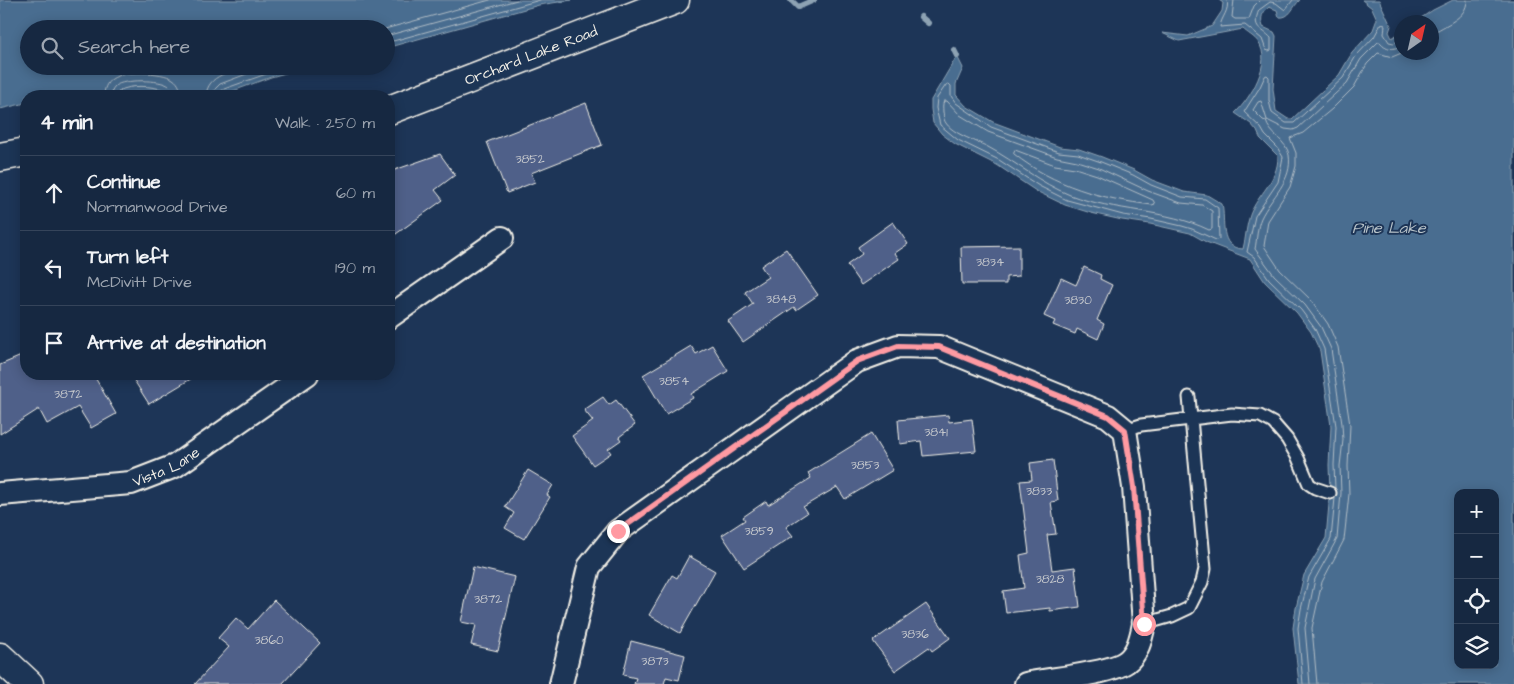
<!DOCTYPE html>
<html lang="en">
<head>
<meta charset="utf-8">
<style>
	:root { --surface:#162841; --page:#1f3048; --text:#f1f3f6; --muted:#9ea6b1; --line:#35445a }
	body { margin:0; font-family:"Architects Daughter",sans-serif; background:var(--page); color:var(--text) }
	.controls { position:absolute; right:15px; bottom:15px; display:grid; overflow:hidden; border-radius:10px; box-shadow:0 2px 12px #0003 }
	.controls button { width:45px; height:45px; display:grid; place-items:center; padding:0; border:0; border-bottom:1px solid var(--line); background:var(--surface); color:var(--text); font:25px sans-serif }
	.compass { position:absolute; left:1394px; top:15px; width:45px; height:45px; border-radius:50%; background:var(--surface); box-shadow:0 2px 12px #0003; rotate:34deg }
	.stop { position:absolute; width:15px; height:15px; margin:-11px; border:4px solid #ff9aa2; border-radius:50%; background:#fff }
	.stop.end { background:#ff9aa2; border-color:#fff; box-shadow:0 1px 5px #0008 }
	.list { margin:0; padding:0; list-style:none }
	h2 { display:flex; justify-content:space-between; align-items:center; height:65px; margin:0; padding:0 20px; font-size:21px }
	h2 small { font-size:16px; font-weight:400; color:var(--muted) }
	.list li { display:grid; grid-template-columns:32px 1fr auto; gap:15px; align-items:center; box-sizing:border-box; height:75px; padding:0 20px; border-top:1px solid var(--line) }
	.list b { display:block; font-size:19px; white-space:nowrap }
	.list p { margin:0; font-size:16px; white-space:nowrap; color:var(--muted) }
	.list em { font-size:16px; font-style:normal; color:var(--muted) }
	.icon { flex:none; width:28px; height:28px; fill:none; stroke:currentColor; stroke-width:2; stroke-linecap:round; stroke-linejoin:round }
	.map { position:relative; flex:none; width:1514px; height:684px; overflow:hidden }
	.search { position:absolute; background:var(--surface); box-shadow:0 2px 12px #0003; left:20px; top:20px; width:375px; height:55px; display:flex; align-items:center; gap:12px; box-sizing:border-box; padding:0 18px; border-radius:28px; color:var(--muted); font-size:19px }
	.panel { position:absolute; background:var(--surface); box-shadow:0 2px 12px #0003; left:20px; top:90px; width:375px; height:290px; border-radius:20px }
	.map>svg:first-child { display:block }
	.water { fill:#496d90; stroke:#8da2b3; fill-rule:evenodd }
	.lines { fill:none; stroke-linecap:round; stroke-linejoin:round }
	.shore { stroke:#b0bcc5; stroke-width:1 }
	.stream { stroke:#8da2b3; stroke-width:6 }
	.building { fill:#4f6189; stroke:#f4f1e8 }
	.lane-casing { stroke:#f4f1e8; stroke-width:15 }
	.street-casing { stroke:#f4f1e8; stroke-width:26 }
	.secondary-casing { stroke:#f4f1e8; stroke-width:31 }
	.lane { stroke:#1d3557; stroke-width:11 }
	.street { stroke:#1d3557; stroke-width:22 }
	.secondary { stroke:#1d3557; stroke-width:28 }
	.route { stroke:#ff9aa2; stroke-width:6 }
	.labels { text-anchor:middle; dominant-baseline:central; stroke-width:4; stroke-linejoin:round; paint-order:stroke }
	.number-label { font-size:12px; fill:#cbcdd0 }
	.street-label { font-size:15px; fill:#f4f1e8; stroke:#1d3557 }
	.water-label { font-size:16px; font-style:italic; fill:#b8c3c9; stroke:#1d3557 }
</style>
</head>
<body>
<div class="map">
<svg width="1514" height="684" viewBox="0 0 1514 684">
	<rect width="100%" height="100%" fill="#1d3557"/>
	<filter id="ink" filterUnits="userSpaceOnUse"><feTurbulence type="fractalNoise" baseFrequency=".02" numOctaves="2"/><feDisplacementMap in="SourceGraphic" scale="10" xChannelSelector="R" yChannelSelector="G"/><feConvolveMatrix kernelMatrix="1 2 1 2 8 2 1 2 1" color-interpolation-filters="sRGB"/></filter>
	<g filter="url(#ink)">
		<!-- water -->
		<path class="water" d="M0,0h572l-33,5 -153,43v-19h-357v37h282l-40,11 -46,17 -58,1 -14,-3h-14l-13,1 -11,3h-89v7l-26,6z
			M1219,0h81c-7,6 -10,19 -21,17l-2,-7 -8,-3c-7,6 -9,10 -6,20l11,5 2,4 -3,53 3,22 12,8h4l47,-44 13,-22 21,-23 4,-11 -5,-11 -10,-8h17l12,26 -2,6 3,6 9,-6 1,20h30v-30h-17l18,-12 20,-10h61v684h-215l-6,-56 3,-20 8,-33 22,-37 4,-45 -1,-28 2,-39 -11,-75 -9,-19 -14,-19 -32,-31 -15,-23 -44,-17 -16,-9 -40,-9 -28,-4 -31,-7 -26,-8 -29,-14 -39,-26 -42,-21 -13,-10 -9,-11 -2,-14v-9l26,-44 6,12 -7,16v11l10,11 27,16 67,25 19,2 23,8 32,13 18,10 32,12 23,3 15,9c4,17 -4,44 21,45 3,-11 3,-23 7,-34 8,-22 28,-33 28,-59l-18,-18 -3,-7 -6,-7 -16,-11c15,-14 38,-51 23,-71 -3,-5 -11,-9 -15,-13l-64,12 -17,-8 26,3 24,-10 10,-15 1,-8zM1458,493h37v172h-37z"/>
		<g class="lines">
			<!-- shore -->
			<path class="shore" d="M1227,0c3,11 -6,17 -7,27l25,-2 17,14 4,11 3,1 2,-1v-12c-9,-10 -20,-9 -12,-28l11,-8 6,1 9,7 8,-10
				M1234,0l-2,17 3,2h14l5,-13 6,-6
				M385,29l105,-29
				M1432,34c13,-10 35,-15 35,-34
				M386,36l131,-36
				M386,43l154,-43
				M949,84l2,2v10l5,7 35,24 68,25 19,2 23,8 32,13 18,10 31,12 23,2 13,9 1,31 -3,1 -24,-11 -10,-3 -31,-7 -28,-4 -56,-15 -28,-14 -40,-26 -41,-20 -18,-15 -4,-17 1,-10 9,-13z
				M104,96c0,-7 2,-13 8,-17 10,-8 50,-8 61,0 6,4 8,10 8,17
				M111,96c0,-4 1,-7 4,-10 8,-7 46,-7 54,0 4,3 4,6 4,10
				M118,96l1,-5c12,-7 33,-5 45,-1l3,6
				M206,96c1,-22 26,-24 43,-30
				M213,96l2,-7 5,-5 48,-18
				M220,96v-4l4,-3 45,-16 23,-7
				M944,101h3l13,14 28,17 69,25 20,4 22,7 49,23 33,12 21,2 10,6v18l-3,1c-43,-21 -94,-18 -139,-35 -30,-12 -54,-33 -82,-48 -11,-6 -40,-14 -44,-28 -1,-2 0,-5 -1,-7 0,-5 -1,-7 1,-11z
				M1015,150l40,15 20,3 22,7 56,25 2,4 -3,1c-50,-6 -98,-19 -138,-51z
				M1335,488l-1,-23 2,-39 -12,-77 -9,-20 -14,-19 -32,-31 -15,-22 -7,-5 8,-36 23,-34 5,-25 -6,-10 -12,-12 -4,-7 -17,-16 16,-25 5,-11 2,-1 2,2v24l3,12 14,10h8l49,-45 13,-22 18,-19 7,-13 4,1 -1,9 5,8 5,1 8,-5
				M1303,684l-5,-56 3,-19 8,-32 22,-38 4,-41
				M1310,684l-5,-56 10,-49 22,-40 4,-46 -1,-27 3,-26 -1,-16 -11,-75 -10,-22 -16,-22 -31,-30 -19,-26c2,-10 2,-22 6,-31 10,-21 32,-37 28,-63 -2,-14 -20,-21 -23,-34l-3,-1 -10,-10 5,-8 3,-1 6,19 18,9 8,1 5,-2 49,-45 14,-24 17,-17h2c6,7 13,9 22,3
				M1317,684l-5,-56 10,-46 22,-42 5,-46 -1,-28 2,-41 -12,-78 -10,-23 -17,-24 -31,-30 -16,-24 4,-25 22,-34 6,-21v-13l-6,-15 13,-5 29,-24 22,-22 13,-23 11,-11 14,4 12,-5"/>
			<!-- stream -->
			<path class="stream" d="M791,0l7,7 16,-7
				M921,17l7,6
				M954,50l3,6"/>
		</g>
		<!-- building -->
		<path class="building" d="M586,103l16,42 -71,28 4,9 -28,11 -20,-51z
			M440,154l15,21 -20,15 8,10 -54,39v-67z
			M893,222l15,22 -13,9 4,6 -38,26 -14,-20 15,-11 -4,-7z
			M1019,246v30l-13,1v7h-44l-1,-37z
			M786,249l32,46 -22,15 -2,-3 -51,35 -15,-21 25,-17 -8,-12 23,-15 -7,-11z
			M1084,267l17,8 -1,4 12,6 -15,35 7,4 -6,15 -21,-10 -2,5 -22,-9 2,-4 -11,-5 17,-38 15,7z
			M712,345l16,26 -37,23 2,4 -27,16 -23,-39 48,-29 5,8z
			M26,354v20h67l23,40 -25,14 -13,-21 -31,17 -8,-15 -39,25v-69z
			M130,374h69l-50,30z
			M603,397l6,8 7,-5 19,25 -16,12 2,3 -13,9 3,4 -18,12 -21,-29 21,-15 -9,-11z
			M948,415l1,7 23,-3 4,32 -53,5 -2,-15 -21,3 -2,-24z
			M871,434l22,36 -48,29 -8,-12 -34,20 4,6 -21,14 7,9 -49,32 -22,-33 23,-15 -2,-3 23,-16 2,4 43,-27 -3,-5z
			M1053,460l5,41 -7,1 5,32 -9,1 5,35 23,-3 5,40 -30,4v-3l-44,5 -3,-22 21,-3 -4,-33 9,-2 -9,-72 12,-1 -2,-17z
			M528,470l25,15 -6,10 3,2 -26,42 -19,-11 9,-15 -9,-6z
			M689,556l26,15 -35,62 -31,-18 23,-40 5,3z
			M473,567l42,10 -17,74 -27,-6 5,-20 -15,-3z
			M274,600l46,43 -38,41h-87l34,-37 -11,-9 18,-20 12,11z
			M926,604l24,34 -18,13 -3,-4 -34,24 -22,-30z
			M631,641l54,14 -6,25 -13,-3 -2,7h-30l2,-6 -13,-3z"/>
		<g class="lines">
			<defs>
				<path id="lane" d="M1125,430l16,-5 91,-11 28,2 13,7 14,16 11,19 11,26 6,4 15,5
					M1144,624l28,-8 17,-8 13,-26 3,-13 -16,-172"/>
				<g id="street">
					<path d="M389,317l113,-79"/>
					<path id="s1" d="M0,494l131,-11 44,-17 132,-92"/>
					<path d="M561,684l28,-117 29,-36 239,-170 41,-15 41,1 169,69 17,14 9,57 10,137c-3,14 -6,29 -18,38 -17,12 -77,17 -100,22"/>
				</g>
				<g id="secondary">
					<path id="s2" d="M389,110l286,-110"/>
					<path d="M0,157l26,-5"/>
					<path d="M0,657l29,27"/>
				</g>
			</defs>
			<!-- lane casing -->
			<use href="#lane" class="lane-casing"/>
			<!-- street casing -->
			<use href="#street" class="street-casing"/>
			<!-- secondary casing -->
			<use href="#secondary" class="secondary-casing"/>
			<!-- lane -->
			<use href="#lane" class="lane"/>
			<!-- street -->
			<use href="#street" class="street"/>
			<!-- secondary -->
			<use href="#secondary" class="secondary"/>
		</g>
	</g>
	<g class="lines" filter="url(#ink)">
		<!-- route -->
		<path class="route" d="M618,531l239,-170 41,-15 41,1 169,69 17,14 9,57 10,137"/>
	</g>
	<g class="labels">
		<!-- number labels -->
		<g class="number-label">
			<text x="530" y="159">3852</text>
			<text x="990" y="262">3834</text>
			<text x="781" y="299">3848</text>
			<text x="1078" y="300">3830</text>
			<text x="674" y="381">3854</text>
			<text x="68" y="394">3872</text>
			<text x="936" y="432">3841</text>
			<text x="865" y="465">3853</text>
			<text x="1039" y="491">3833</text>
			<text x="759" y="531">3859</text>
			<text x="1050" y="579">3828</text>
			<text x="488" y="599">3872</text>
			<text x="915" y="634">3836</text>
			<text x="269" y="640">3860</text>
			<text x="655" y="661">3873</text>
		</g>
		<!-- street labels -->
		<g class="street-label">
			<text stroke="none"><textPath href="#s2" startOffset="152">Orchard Lake Road</textPath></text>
			<text stroke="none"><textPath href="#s1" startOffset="170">Vista Lane</textPath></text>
		</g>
		<!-- water labels -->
		<g class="water-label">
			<text x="1389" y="228">Pine Lake</text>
		</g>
	</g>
</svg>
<div class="controls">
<button>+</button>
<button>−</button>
<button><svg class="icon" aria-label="locate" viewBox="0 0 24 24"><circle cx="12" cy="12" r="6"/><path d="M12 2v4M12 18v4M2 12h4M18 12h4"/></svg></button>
<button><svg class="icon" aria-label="layers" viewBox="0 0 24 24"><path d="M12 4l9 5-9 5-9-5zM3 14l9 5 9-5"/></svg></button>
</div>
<svg class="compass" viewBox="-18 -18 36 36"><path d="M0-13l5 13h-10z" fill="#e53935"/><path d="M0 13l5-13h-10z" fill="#9ea6b1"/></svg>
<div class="stop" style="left:1144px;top:624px"></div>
<div class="stop end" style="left:618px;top:531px"></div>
<div class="search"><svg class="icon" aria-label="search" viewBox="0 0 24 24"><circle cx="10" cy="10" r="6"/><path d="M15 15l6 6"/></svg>Search here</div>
<section class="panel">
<h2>4 min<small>Walk · 250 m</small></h2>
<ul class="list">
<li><svg class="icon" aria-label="ahead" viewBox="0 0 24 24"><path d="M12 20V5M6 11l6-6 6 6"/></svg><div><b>Continue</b><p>Normanwood Drive</p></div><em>60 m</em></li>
<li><svg class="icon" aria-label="left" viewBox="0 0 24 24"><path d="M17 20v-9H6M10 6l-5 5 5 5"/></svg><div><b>Turn left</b><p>McDivitt Drive</p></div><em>190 m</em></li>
<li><svg class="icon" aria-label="arrive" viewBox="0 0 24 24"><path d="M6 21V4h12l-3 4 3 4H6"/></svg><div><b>Arrive at destination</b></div></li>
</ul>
</section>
</div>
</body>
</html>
